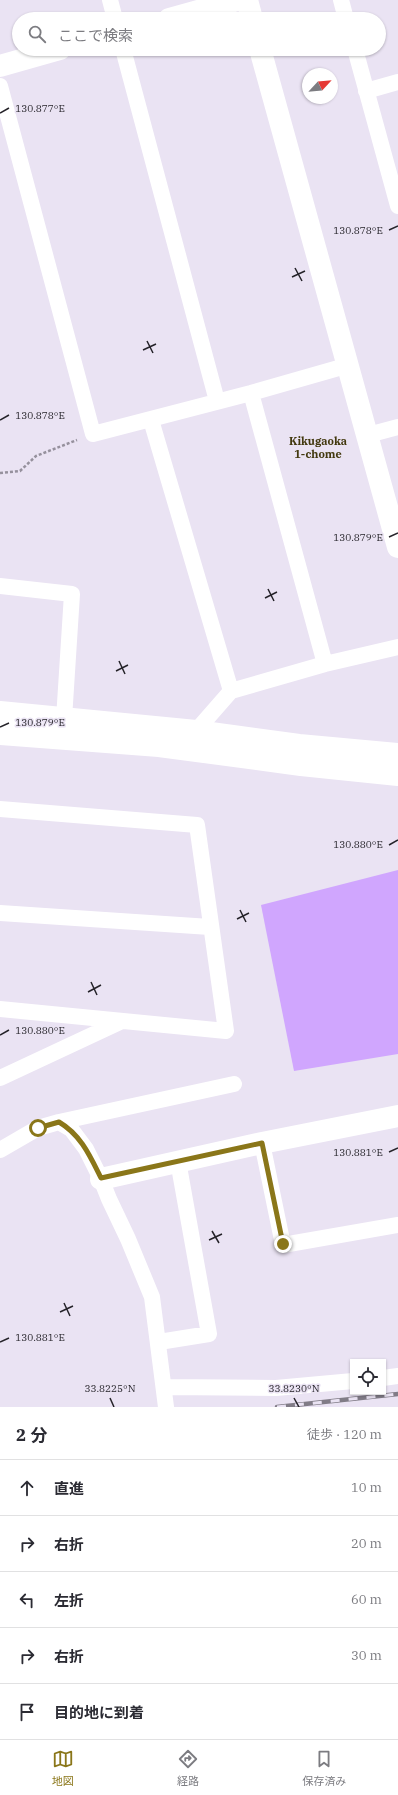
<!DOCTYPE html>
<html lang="ja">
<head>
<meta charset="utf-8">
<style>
	:root { --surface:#fff; --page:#f7f7f7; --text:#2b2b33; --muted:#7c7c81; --line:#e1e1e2; --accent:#8a7619 }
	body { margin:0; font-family:"IBM Plex Serif","Noto Sans JP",serif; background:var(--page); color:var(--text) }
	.controls { position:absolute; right:12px; bottom:12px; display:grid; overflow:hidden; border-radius:0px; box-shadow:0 1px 3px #0004 }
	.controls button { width:36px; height:36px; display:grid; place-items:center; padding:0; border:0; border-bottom:1px solid var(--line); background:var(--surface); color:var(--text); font:20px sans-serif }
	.compass { position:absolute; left:302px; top:68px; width:36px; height:36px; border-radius:50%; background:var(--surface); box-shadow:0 1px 3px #0004; rotate:64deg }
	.stop { position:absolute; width:12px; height:12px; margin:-9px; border:3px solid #8a7619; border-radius:50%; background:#fff }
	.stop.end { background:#8a7619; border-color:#fff; box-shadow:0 1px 4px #0008 }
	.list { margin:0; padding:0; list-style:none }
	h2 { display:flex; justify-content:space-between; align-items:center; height:52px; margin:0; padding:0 16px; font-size:17px }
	h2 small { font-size:13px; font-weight:400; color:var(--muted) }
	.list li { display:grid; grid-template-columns:26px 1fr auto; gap:12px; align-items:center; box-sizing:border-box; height:56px; padding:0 16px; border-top:1px solid var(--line) }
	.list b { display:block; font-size:15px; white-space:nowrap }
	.list em { font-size:13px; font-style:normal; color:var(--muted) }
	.icon { flex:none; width:22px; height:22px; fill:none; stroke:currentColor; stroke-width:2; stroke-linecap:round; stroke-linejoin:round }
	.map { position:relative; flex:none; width:398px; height:1407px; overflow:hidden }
	.search { position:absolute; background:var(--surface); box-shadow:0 1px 3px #0004; left:12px; right:12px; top:12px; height:44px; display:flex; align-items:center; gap:10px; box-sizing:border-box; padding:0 14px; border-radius:22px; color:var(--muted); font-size:15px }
	.sheet { height:332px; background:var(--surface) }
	nav { display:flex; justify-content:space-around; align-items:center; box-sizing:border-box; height:56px; border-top:1px solid var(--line); background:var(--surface); font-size:11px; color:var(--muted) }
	nav a { display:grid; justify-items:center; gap:2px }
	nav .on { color:var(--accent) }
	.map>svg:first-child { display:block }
	.water { fill:#d0a6fe }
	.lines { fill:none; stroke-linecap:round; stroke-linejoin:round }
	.path { stroke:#96919d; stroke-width:2.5; stroke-dasharray:3 2; stroke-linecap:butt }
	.street { stroke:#fff; stroke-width:16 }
	.secondary { stroke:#fff; stroke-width:22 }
	.rail-casing { stroke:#817c87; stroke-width:4.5 }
	.rail { stroke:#eae3f3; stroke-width:3; stroke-dasharray:9; stroke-linecap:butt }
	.route { stroke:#8a7619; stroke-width:5 }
	.ticks { fill:none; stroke:#252329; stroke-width:1.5 }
	.labels { text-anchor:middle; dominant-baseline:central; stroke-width:3; stroke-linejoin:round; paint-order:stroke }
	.neighbourhood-label { font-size:11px; font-weight:bold; fill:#43390f; stroke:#eae3f3 }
	.ticks-label { font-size:10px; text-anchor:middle; fill:#252329; stroke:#eae3f3; stroke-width:3; stroke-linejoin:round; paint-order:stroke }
</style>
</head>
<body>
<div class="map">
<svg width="398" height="1407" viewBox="0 0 398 1407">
	<rect width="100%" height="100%" fill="#eae3f3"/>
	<!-- water -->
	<path class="water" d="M398,870v184l-104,17 -33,-166z"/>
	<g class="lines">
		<!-- path -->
		<path class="path" d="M0,473l20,-2 16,-15 41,-16"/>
		<!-- street -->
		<path class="street" d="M110,0l5,19
			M341,0l5,19
			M123,49l94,352
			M355,49l43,157
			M0,86l93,348 158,-41 98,-28
			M366,91l32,-9
			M251,393l74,271
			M151,420l80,271
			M368,435l30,-8
			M0,586l72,8 -8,125
			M196,731l35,-40 94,-27 73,-17
			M0,809l197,16 29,206 -226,-22
			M0,913l210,14
			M0,1078l122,-57
			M59,1122l12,7 15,20 15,30 8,20 19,40 24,58 14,110
			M262,1143l21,102 115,-20
			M0,1150l38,-22 21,-6 175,-38
			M159,1342l50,-8 -31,-173
			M383,1378l15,-2
			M165,1387l111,1 77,-7"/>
		<!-- secondary -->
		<path class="secondary" d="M247,0l5,19
			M169,19l69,-19
			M260,49l138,498
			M0,66l60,-17
			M0,712l196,19 103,14 99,9
			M0,734l159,12 142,19 97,10
			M101,1179l161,-36 136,-27"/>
		<defs>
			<path id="rail" d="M277,1407l121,-13"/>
		</defs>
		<!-- rail casing -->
		<use href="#rail" class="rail-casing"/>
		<!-- rail -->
		<use href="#rail" class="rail"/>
	</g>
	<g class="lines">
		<!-- route -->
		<path class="route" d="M38,1128l21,-6c22,13 31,34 42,56l161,-35 21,101"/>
	</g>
	<!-- ticks -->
	<path class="ticks" d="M0,113l9,-5M389,230l9,-4M295,268l7,13M292,277l13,-6M147,341l6,12M143,350l13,-6M0,420l9,-5M389,537l9,-4M268,589l6,12M265,598l12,-6M119,661l6,13M116,671l12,-6M0,727l9,-4M389,845l9,-5M240,910l6,12M237,919l12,-6M91,982l6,13M88,992l13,-7M0,1035l9,-5M389,1152l9,-4M212,1231l7,12M209,1240l13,-6M64,1303l6,13M60,1312l13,-6M0,1342l9,-4M110,1398l4,9M294,1398l5,9"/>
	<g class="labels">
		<!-- neighbourhood labels -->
		<g class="neighbourhood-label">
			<text x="318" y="441">Kikugaoka<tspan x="318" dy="13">1-chome</tspan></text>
		</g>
	</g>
	<g class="ticks-label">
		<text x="40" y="112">130.877°E</text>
		<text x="358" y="234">130.878°E</text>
		<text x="40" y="419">130.878°E</text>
		<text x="358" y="541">130.879°E</text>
		<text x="40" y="726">130.879°E</text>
		<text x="358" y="848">130.880°E</text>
		<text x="40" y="1034">130.880°E</text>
		<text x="358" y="1156">130.881°E</text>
		<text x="40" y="1341">130.881°E</text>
		<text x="110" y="1392">33.8225°N</text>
		<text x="294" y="1392">33.8230°N</text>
	</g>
</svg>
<div class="controls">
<button><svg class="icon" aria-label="locate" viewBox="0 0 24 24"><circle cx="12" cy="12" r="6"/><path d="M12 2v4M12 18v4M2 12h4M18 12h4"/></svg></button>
</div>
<svg class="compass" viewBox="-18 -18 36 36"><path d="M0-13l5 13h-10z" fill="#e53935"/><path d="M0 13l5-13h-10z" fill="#7c7c81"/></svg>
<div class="stop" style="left:38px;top:1128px"></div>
<div class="stop end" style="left:283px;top:1244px"></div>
<div class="search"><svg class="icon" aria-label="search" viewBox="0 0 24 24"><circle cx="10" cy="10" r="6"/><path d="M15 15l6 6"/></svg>ここで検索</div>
</div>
<section class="sheet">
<h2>2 分<small>徒歩 · 120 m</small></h2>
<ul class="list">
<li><svg class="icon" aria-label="ahead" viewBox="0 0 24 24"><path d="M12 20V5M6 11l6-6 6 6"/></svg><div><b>直進</b></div><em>10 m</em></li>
<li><svg class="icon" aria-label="right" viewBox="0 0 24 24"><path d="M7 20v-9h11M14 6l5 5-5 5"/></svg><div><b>右折</b></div><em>20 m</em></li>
<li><svg class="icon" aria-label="left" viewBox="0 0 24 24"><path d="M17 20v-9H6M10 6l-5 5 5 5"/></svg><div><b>左折</b></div><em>60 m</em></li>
<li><svg class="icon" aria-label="right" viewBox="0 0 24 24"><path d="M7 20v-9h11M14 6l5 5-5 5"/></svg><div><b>右折</b></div><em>30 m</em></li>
<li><svg class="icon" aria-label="arrive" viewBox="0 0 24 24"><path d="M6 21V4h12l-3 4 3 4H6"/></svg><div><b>目的地に到着</b></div></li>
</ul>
</section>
<nav>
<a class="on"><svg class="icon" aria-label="map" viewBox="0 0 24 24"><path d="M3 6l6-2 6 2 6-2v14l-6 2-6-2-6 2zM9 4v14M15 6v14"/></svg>地図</a>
<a><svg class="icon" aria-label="directions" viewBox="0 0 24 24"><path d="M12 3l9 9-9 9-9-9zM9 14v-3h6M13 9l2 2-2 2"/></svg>経路</a>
<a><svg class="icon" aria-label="saved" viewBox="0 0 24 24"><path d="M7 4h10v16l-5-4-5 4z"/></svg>保存済み</a>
</nav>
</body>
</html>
